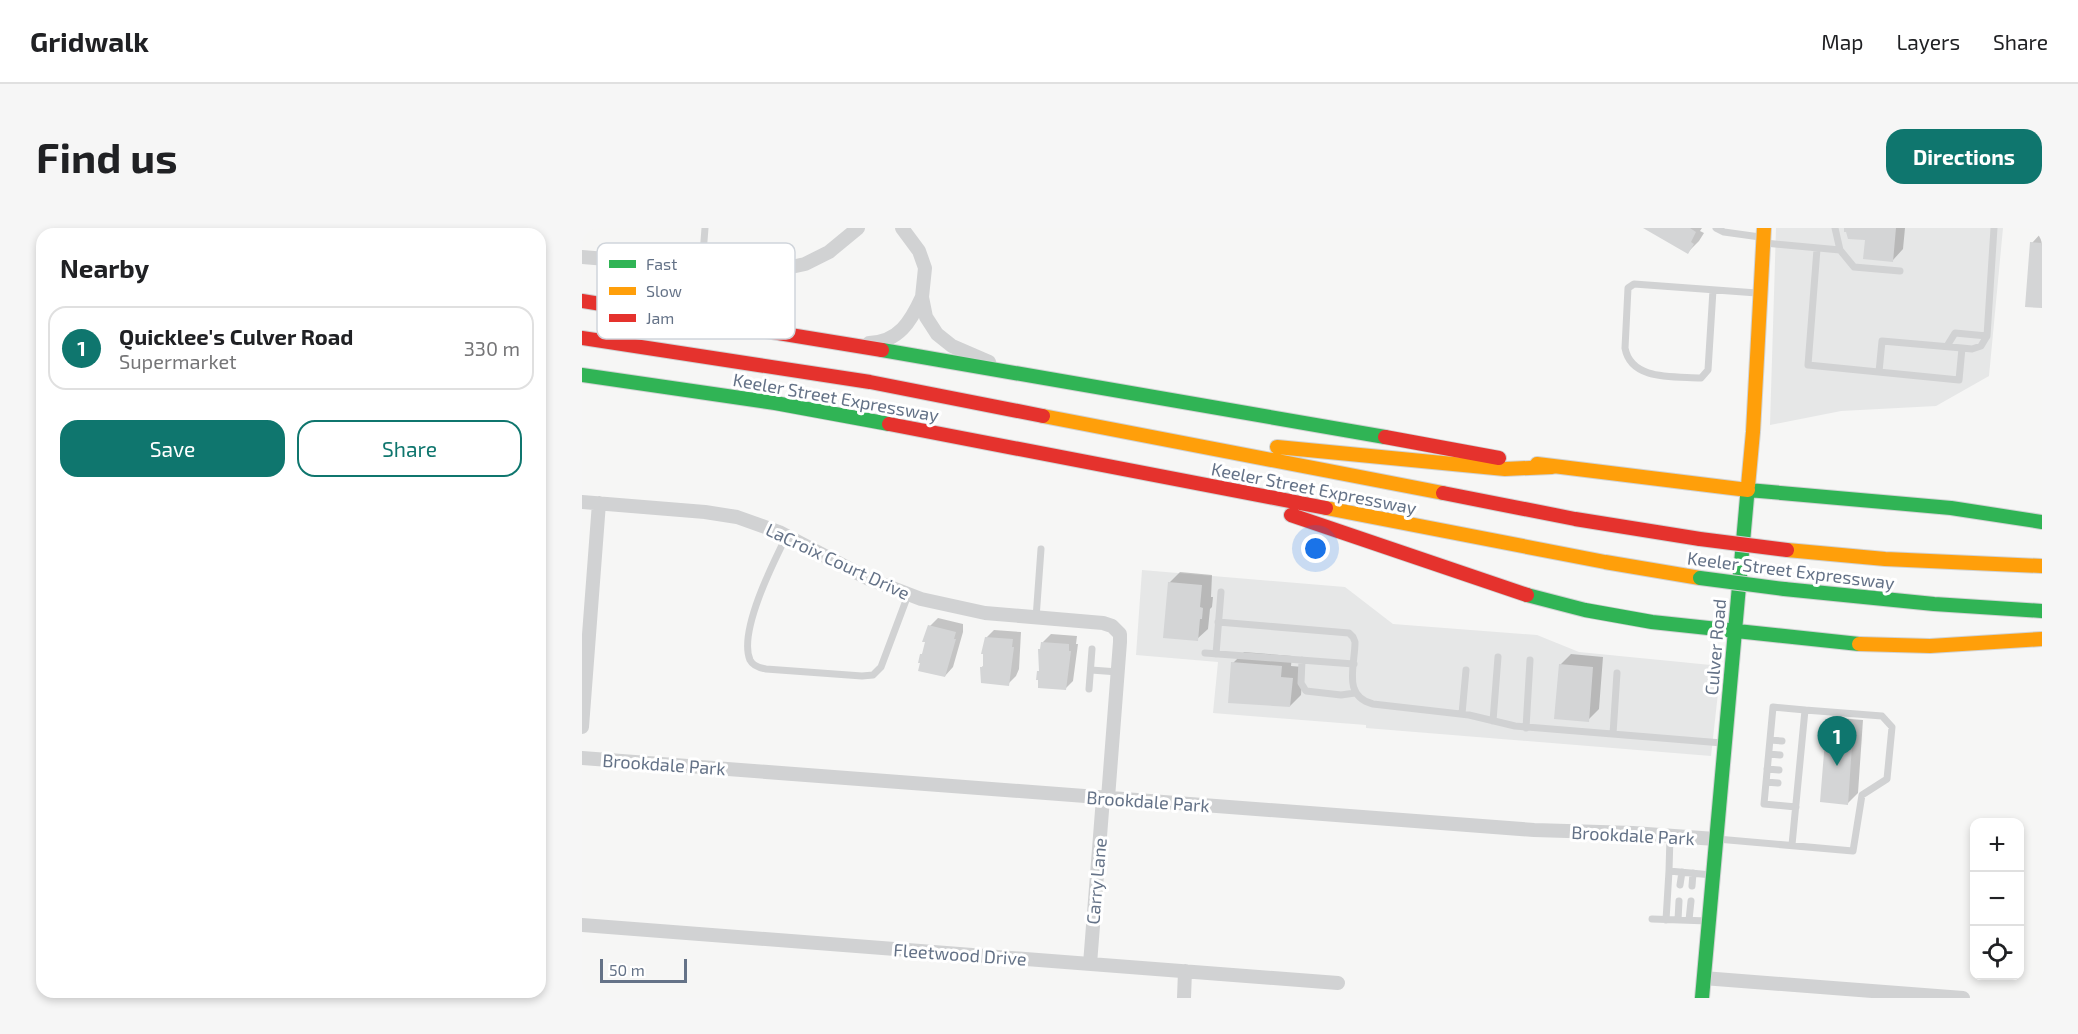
<!DOCTYPE html>
<html lang="en">
<head>
<meta charset="utf-8">
<style>
	:root { --surface:#fff; --page:#f6f6f6; --text:#202124; --muted:#757577; --line:#e0e0e0; --accent:#0f766e }
	body { margin:0; font-family:"Exo 2",sans-serif; background:var(--page); color:var(--text) }
	.controls { position:absolute; right:18px; bottom:18px; display:grid; overflow:hidden; border-radius:12px; box-shadow:0 3px 9px #0003 }
	.controls button { width:54px; height:54px; display:grid; place-items:center; padding:0; border:0; border-bottom:2px solid var(--line); background:var(--surface); color:var(--text); font:30px sans-serif }
	.scale { position:absolute; left:18px; bottom:15px; width:87px; box-sizing:border-box; padding-left:6px; border:3px solid #647287; border-top:0; font-size:16px; line-height:21px; white-space:nowrap; color:#647287; -webkit-text-stroke:4px #fff; paint-order:stroke }
	.you { position:absolute; left:734px; top:321px; width:21px; height:21px; margin:-15px; border:4px solid #fff; border-radius:50%; background:#1a73e8; box-shadow:0 0 0 9px #1a73e833 }
	.badge { display:grid; place-items:center; width:39px; height:39px; border-radius:50%; background:var(--accent); color:#fff; font-size:20px; font-weight:700 }
	.pin { position:absolute; translate:-50% -50px; filter:drop-shadow(0 2px 3px #0008) }
	.pin::after { content:''; position:absolute; top:32px; width:21px; height:18px; background:inherit; clip-path:polygon(0 0,100% 0,50% 100%) }
	.list { margin:0; padding:0; list-style:none }
	h2 { display:flex; justify-content:space-between; align-items:center; height:78px; margin:0; padding:0 24px; font-size:26px }
	h2 small { font-size:20px; font-weight:400; color:var(--muted) }
	.list li { display:grid; grid-template-columns:39px 1fr auto; gap:18px; align-items:center; box-sizing:border-box; height:84px; margin:0 12px 12px; padding:0 12px; border:2px solid var(--line); border-radius:18px }
	.list b { display:block; font-size:22px; white-space:nowrap }
	.list p { margin:0; font-size:20px; white-space:nowrap; color:var(--muted) }
	.list em { font-size:20px; font-style:normal; color:var(--muted) }
	.actions { display:flex; gap:12px; padding:18px 24px }
	.actions a { flex:1; padding:14px 0; border:2px solid var(--accent); border-radius:18px; text-align:center; font-size:21px; color:var(--accent) }
	.actions .main { background:var(--accent); color:#fff }
	.icon { flex:none; width:33px; height:33px; fill:none; stroke:currentColor; stroke-width:2; stroke-linecap:round; stroke-linejoin:round }
	.map { position:relative; flex:none; width:1460px; height:770px; overflow:hidden; border-radius:18px }
	header { display:flex; align-items:center; gap:36px; box-sizing:border-box; height:84px; padding:0 30px; background:var(--surface); border-bottom:2px solid var(--line) }
	header strong { font-size:28px }
	nav { display:flex; gap:33px; margin-inline-start:auto; font-size:21px }
	.intro { display:flex; align-items:center; justify-content:space-between; box-sizing:border-box; height:144px; padding:0 36px }
	h1 { margin:0; font-size:42px }
	.button { padding:15px 27px; border-radius:18px; background:var(--accent); color:#fff; font-size:21px; font-weight:700 }
	main { display:flex; gap:36px; padding:0 36px }
	aside { flex:1; background:var(--surface); border-radius:18px; box-shadow:0 3px 9px #0003 }
	.map>svg:first-child { display:block }
	.built { fill:#e6e7e7 }
	.shadow { fill:#0003 }
	.building { fill:#d4d5d6 }
	.lines { fill:none; stroke-linecap:round; stroke-linejoin:round }
	.fast-casing { stroke:#d1d3d4; stroke-width:16 }
	.slow-casing { stroke:#d1d3d4; stroke-width:16 }
	.jam-casing { stroke:#d1d3d4; stroke-width:16 }
	.lane { stroke:#d1d2d3; stroke-width:7 }
	.street { stroke:#d1d2d3; stroke-width:14 }
	.fast { stroke:#30b455; stroke-width:14 }
	.slow { stroke:#ff9f0a; stroke-width:14 }
	.jam { stroke:#e5322d; stroke-width:14 }
	.fast-bridge-casing { stroke:#d2d3d4; stroke-width:16; stroke-linecap:butt }
	.jam-bridge-casing { stroke:#d2d3d4; stroke-width:16; stroke-linecap:butt }
	.fast-bridge { stroke:#30b455; stroke-width:14 }
	.jam-bridge { stroke:#e5322d; stroke-width:14 }
	.labels { text-anchor:middle; dominant-baseline:central; stroke-width:6; stroke-linejoin:round; paint-order:stroke }
	.street-label { font-size:18px; fill:#647287; stroke:#fff }
	.key { fill:#fff; stroke:#d0d5db; stroke-width:1.5 }
	.key-label { font-size:16px; fill:#647287 }
</style>
</head>
<body>
<header>
<strong>Gridwalk</strong>
<nav><a>Map</a><a>Layers</a><a>Share</a></nav>
</header>
<div class="intro"><h1>Find us</h1><a class="button">Directions</a></div>
<main>
<aside>
<h2>Nearby<small></small></h2>
<ul class="list">
<li><span class="badge">1</span><div><b>Quicklee's Culver Road</b><p>Supermarket</p></div><em>330 m</em></li>
</ul>
<div class="actions"><a class="main">Save</a><a>Share</a></div>
</aside>
<div class="map">
<svg width="1460" height="770" viewBox="0 0 1460 770">
	<rect width="100%" height="100%" fill="#f6f6f5"/>
	<!-- built -->
	<path class="built" d="M1194,0h227l-14,148 -53,30 -95,5 -71,14z
		M560,342l203,17 48,37 144,11 42,17 142,14 -10,90 -345,-28v-3l-153,-12 5,-51 -82,-7z"/>
	<!-- shadow -->
	<path class="shadow" d="M1064,0h56l-2,3 4,2 -5,8 -11,11z
		M1263,0h60l-2,21 -10,11 -26,-21z
		M1460,4v74l-10,-63z
		M598,344l32,3 -1,22h2l-1,10 -2,2 -2,20 -11,10 -28,-56z
		M356,390l25,6v8l-10,35 -8,9 -24,-21 3,-3 6,-26z
		M412,402l27,2 -2,37 -3,7 -8,8 -26,-17 2,-2 2,-27z
		M469,406l26,2 -1,8h2l-5,37 -8,8 -23,-31 1,-16z
		M662,424l48,4 -1,10 12,1 -2,28 -11,11 -57,-43z
		M989,426l32,3 -4,52 -11,11 -28,-55z
		M1256,490l25,2 -5,73 -11,11 -20,-75z"/>
	<!-- building -->
	<path class="building" d="M1061,0h47l6,4 -5,10 3,2 -6,10z
		M1262,0h52l-3,34 -30,-3 2,-19 -17,-1 -2,-7h-2z
		M1448,14l12,1v65l-17,-1z
		M586,354l34,3 -2,22 3,1 -1,11h-2l-2,22 -35,-3z
		M346,397l28,7 -2,7h2l-11,38 -27,-6 2,-8h-2l2,-9h2l3,-12h-3z
		M403,409l28,2 -1,8h2l-5,39 -28,-3 -1,-16h3v-13h-2z
		M459,414l28,2v7h2l-5,39 -28,-2v-8h-2l1,-9h2l-1,-22h2z
		M649,434l51,4 -1,11 12,1 -3,29 -62,-4z
		M977,436l34,3 -4,55 -35,-3z
		M1244,500l27,2 -5,75 -28,-3z"/>
	<g class="lines">
		<defs>
			<path id="fast" d="M300,122l503,87
				M0,147l193,28 114,21
				M1166,262l203,18 91,14
				M1202,361l150,15 108,7
				M945,367l58,15 67,12 207,22
				M1120,770l46,-512"/>
			<path id="slow" d="M461,188l400,77
				M695,219l228,22 47,-2
				M955,236l211,26
				M1166,258l5,-54 11,-204
				M744,280l279,54 95,16
				M1205,322l98,9 157,7
				M1277,416l71,2 112,-7"/>
			<path id="jam" d="M0,73l300,49
				M0,110l288,44 173,34
				M307,196l437,84
				M803,209l114,21
				M861,265l132,26 125,20
				M709,287l236,80"/>
		</defs>
		<!-- fast casing -->
		<use href="#fast" class="fast-casing"/>
		<!-- slow casing -->
		<use href="#slow" class="slow-casing"/>
		<!-- jam casing -->
		<use href="#jam" class="jam-casing"/>
		<!-- lane -->
		<path class="lane" d="M1134,0l8,4 36,5
			M1253,0l5,22 14,17 46,4
			M1183,15l75,7
			M1235,21l-9,116 151,15 3,-32 10,1 9,-3 6,-10 7,-108
			M120,39l3,-39
			M1131,62l-5,80 -7,8c-27,-2 -70,3 -76,-30l3,-60 6,-4 123,9
			M1365,118l8,-13 32,3
			M1297,144l3,-31 80,7
			M205,307c-13,26 -49,97 -37,125 3,6 10,8 16,9l96,7 11,-1 8,-8 27,-72
			M454,390l5,-69
			M636,394l131,11 4,4 2,5c0,24 -13,54 18,62l96,11 46,11 207,17
			M623,425l149,11
			M634,426l5,-62
			M720,432l-1,23 5,8 35,4 14,-2
			M509,442l27,2
			M507,461l3,-40
			M880,486l4,-44
			M911,493l5,-64
			M944,500l4,-68
			M1031,506l4,-61
			M1188,512l12,1
			M1187,526l11,1
			M1185,541l12,1
			M1184,554l12,1
			M1214,579l-32,-3 9,-97 32,3
			M1088,608l-1,35 43,4
			M1135,611l136,12 9,-56 25,-16 5,-52 -10,-11 -77,-6 -13,135
			M1098,657l2,-13
			M1110,658l1,-13
			M1070,691l56,2
			M1084,692l3,-49
			M1096,692l1,-19
			M1107,692l2,-19"/>
		<!-- street -->
		<path class="street" d="M320,0l17,23 6,17 -3,29 4,20 11,17 15,12 37,16
			M0,29l120,10 80,2 23,-5 24,-12 29,-24
			M287,115c30,-1 42,-22 53,-46
			M0,274l123,10 32,5 42,15 90,47 52,20 64,14 118,10 9,3 8,8v8l-12,156
			M0,499l17,-224
			M0,530l952,72 99,3 82,6
			M0,697l756,58
			M508,736l13,-166
			M1121,750l260,20
			M602,770l1,-27"/>
		<!-- fast -->
		<use href="#fast" class="fast"/>
		<!-- slow -->
		<use href="#slow" class="slow"/>
		<!-- jam -->
		<use href="#jam" class="jam"/>
		<defs>
			<path id="fast-bridge" d="M1118,350l84,11"/>
			<path id="jam-bridge" d="M1118,311l87,11"/>
		</defs>
		<!-- fast-bridge casing -->
		<use href="#fast-bridge" class="fast-bridge-casing"/>
		<!-- jam-bridge casing -->
		<use href="#jam-bridge" class="jam-bridge-casing"/>
		<!-- fast-bridge -->
		<use href="#fast-bridge" class="fast-bridge"/>
		<!-- jam-bridge -->
		<use href="#jam-bridge" class="jam-bridge"/>
	</g>
	<g class="labels">
		<!-- street labels -->
		<g class="street-label">
			<text transform="translate(254 169) rotate(10)">Keeler Street Expressway</text>
			<text transform="translate(732 260) rotate(11)">Keeler Street Expressway</text>
			<text transform="translate(256 333) rotate(25)">LaCroix Court Drive</text>
			<text transform="translate(1209 342) rotate(7)">Keeler Street Expressway</text>
			<text transform="translate(1133 419) rotate(-85)">Culver Road</text>
			<text transform="translate(82 536) rotate(4)">Brookdale Park</text>
			<text transform="translate(566 573) rotate(4)">Brookdale Park</text>
			<text transform="translate(1051 607) rotate(3)">Brookdale Park</text>
			<text transform="translate(514 653) rotate(-85)">Carry Lane</text>
			<text transform="translate(378 726) rotate(4)">Fleetwood Drive</text>
		</g>
	</g>
	<!-- legend -->
	<rect x="15" y="15" width="198" height="96" rx="9" class="key"/>
	<rect x="27" y="32" width="27" height="8" fill="#30b455"/>
	<rect x="27" y="59" width="27" height="8" fill="#ff9f0a"/>
	<rect x="27" y="86" width="27" height="8" fill="#e5322d"/>
	<g class="key-label">
		<text x="64" y="42">Fast</text>
		<text x="64" y="69">Slow</text>
		<text x="64" y="96">Jam</text>
	</g>
</svg>
<div class="controls">
<button>+</button>
<button>−</button>
<button><svg class="icon" aria-label="locate" viewBox="0 0 24 24"><circle cx="12" cy="12" r="6"/><path d="M12 2v4M12 18v4M2 12h4M18 12h4"/></svg></button>
</div>
<div class="scale">50 m</div>
<div class="you"></div>
<div class="pin badge" style="left:1255px;top:538px">1</div>
</div>
</main>
</body>
</html>
